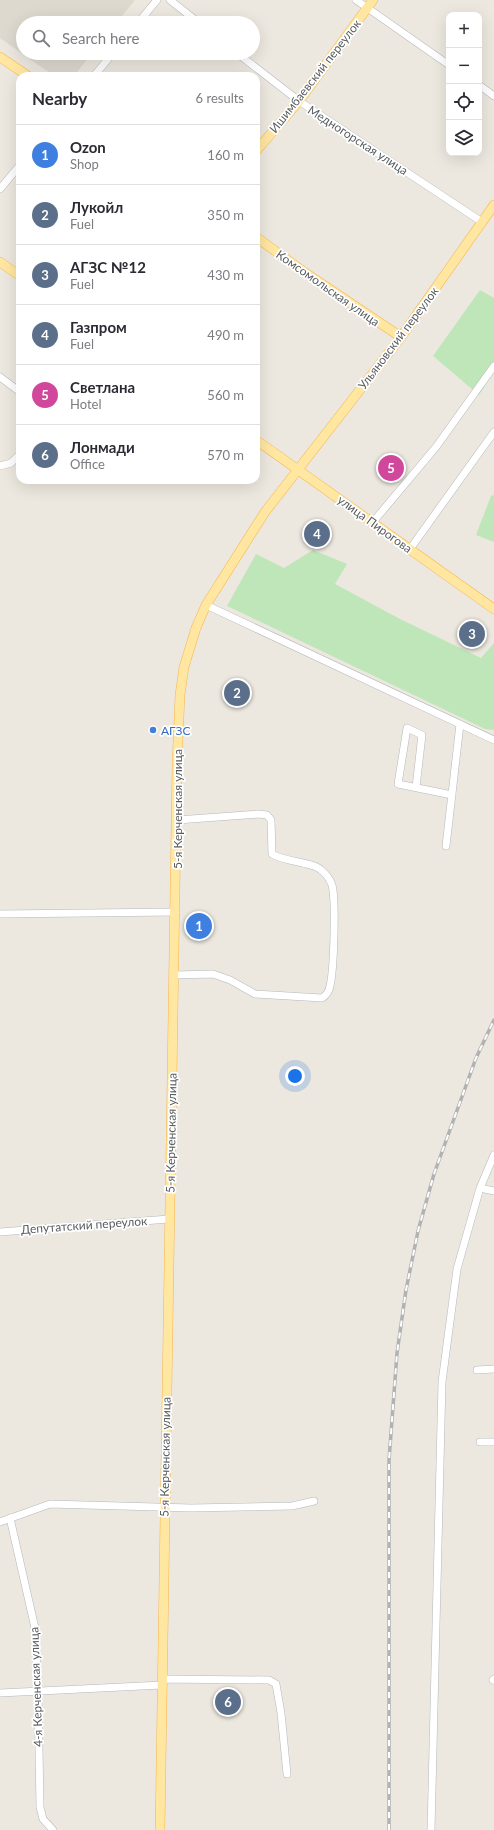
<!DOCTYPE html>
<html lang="en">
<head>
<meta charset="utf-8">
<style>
	:root { --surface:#fff; --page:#f2f2f3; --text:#2b2b33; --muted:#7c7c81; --line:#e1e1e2; --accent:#f21f25 }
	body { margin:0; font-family:Lato,sans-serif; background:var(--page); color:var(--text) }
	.controls { position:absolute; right:12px; top:12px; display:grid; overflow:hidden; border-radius:8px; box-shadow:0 4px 16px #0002 }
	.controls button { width:36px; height:36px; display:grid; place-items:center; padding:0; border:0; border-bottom:1px solid var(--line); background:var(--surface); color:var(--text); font:20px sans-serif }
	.you { position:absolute; left:295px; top:1076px; width:14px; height:14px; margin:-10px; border:3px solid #fff; border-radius:50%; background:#1a73e8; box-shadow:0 0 0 6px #1a73e833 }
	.badge { display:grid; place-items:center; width:26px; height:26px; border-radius:50%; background:var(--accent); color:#fff; font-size:13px; font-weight:700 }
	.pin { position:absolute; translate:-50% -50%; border:2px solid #fff; box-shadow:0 1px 4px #0006 }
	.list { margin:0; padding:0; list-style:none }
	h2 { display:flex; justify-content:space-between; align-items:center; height:52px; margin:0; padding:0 16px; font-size:17px }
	h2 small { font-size:13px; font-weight:400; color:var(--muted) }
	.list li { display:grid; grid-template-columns:26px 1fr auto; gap:12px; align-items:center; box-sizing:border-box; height:60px; padding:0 16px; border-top:1px solid var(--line) }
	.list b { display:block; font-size:15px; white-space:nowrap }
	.list p { margin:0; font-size:13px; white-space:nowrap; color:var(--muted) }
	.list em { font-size:13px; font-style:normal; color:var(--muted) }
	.icon { flex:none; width:22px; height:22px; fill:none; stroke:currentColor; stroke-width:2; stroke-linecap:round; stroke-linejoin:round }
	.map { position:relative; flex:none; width:494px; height:1830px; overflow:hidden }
	.search { position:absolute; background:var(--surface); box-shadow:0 4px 16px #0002; left:16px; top:16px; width:244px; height:44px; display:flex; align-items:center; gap:10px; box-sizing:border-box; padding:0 14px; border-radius:22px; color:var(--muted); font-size:15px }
	.panel { position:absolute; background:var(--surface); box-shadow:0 4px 16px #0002; left:16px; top:72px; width:244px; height:412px; border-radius:12px }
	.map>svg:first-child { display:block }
	.education { fill:#ded9cf }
	.green { fill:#bee6b9 }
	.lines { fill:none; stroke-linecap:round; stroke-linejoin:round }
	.minor-casing { stroke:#b5b8bd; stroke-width:8 }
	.major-casing { stroke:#f8b54b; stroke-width:10 }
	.minor { stroke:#fff; stroke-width:7 }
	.major { stroke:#ffe6a1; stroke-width:9 }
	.rail-casing { stroke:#b1b2b2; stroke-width:3.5 }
	.rail { stroke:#fff; stroke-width:2; stroke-dasharray:6; stroke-linecap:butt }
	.shop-dot { fill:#3f7fe0; stroke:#fff; stroke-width:1.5 }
	.labels { text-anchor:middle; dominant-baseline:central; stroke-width:3.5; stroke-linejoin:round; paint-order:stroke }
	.street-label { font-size:12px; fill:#585d61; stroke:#fff }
	.shop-label { font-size:12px; fill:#366cbe; stroke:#fff; text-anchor:start }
</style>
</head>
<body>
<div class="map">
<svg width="494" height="1830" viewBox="0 0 494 1830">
	<rect width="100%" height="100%" fill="#ece8df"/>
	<!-- education -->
	<path class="education" d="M0,0h135l-19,23h-93v30h69l-18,23h-20l-54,-38z"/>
	<!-- green -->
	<path class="green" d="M480,290l14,8v74l-15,23 -46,-39z
		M494,495v47l-18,-7 15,-39z
		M313,550l34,14 -12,20 65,35 81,39 13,-15v87l-9,-1 -258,-123 29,-52 28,14z"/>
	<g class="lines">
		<defs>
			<path id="minor" d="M170,0l29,23
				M356,0l93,65
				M138,23l19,-23
				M237,53l62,48 183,121
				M94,76l19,-23
				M479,85l15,11
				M0,189l20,-24
				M0,377l20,15
				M0,466l11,-3 9,-9
				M373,522l63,-75 58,-81
				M410,549l84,-117
				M206,605l288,135
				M416,787l6,-52 -15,-7 -9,56 54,11
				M446,846l14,-122
				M0,914l176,-2
				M175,975l38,-1 17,6 25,14 67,4c5,-3 7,-6 8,-12 4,-17 6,-86 2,-101 -2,-6 -6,-11 -11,-15 -7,-8 -37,-8 -49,-16l-1,-34 -4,-5 -8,-1 -82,6
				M480,1188l14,3
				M0,1232l169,-13
				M477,1370l17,-1
				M480,1442h14
				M10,1518l25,110 3,64 2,115 3,12 10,11
				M0,1522l50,-18 141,4 101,-2 22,-5
				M162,1679l107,1 7,4 5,29 6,61
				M493,1680l1,-1
				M0,1693l162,-8
				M431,1830l11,-448 15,-113 23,-81 14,-33"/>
			<path id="major" d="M0,57l28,19
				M256,151l43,-50 74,-101
				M256,237l48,35 97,65
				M0,262l20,14
				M256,440l238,169
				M160,1830l17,-1066 3,-69 4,-28 12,-39 10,-23 59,-93 136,-175 93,-132"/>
		</defs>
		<!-- minor casing -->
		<use href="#minor" class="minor-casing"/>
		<!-- major casing -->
		<use href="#major" class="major-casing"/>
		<!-- minor -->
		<use href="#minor" class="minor"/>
		<!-- major -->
		<use href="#major" class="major"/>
		<defs>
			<path id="rail" d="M389,1830v-370l8,-107 9,-63 12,-59 16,-57 42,-116 18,-38"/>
		</defs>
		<!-- rail casing -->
		<use href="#rail" class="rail-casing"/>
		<!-- rail -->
		<use href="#rail" class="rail"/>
	</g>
	<!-- markers -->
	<circle class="shop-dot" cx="153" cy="730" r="4"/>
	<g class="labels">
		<!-- street labels -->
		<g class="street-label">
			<text transform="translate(315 76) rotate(-52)">Ишимбаевский переулок</text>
			<text transform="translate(358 140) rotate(33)">Медногорская улица</text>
			<text transform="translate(328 288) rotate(35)">Комсомольская улица</text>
			<text transform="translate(398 338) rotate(-53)">Ульяновский переулок</text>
			<text transform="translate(375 524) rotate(36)">улица Пирогова</text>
			<text transform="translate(177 809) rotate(-90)">5-я Керченская улица</text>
			<text transform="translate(171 1133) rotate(-89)">5-я Керченская улица</text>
			<text transform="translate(84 1225) rotate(-4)">Депутатский переулок</text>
			<text transform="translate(165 1457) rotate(-89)">5-я Керченская улица</text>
			<text transform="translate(36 1687) rotate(-92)">4-я Керченская улица</text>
		</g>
		<!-- shop labels -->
		<g class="shop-label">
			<text x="161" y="730">АГЗС</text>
		</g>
	</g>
</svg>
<div class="controls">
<button>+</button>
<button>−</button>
<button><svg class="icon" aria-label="locate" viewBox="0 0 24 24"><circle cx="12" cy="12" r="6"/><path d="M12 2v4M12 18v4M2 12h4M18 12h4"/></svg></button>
<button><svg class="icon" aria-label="layers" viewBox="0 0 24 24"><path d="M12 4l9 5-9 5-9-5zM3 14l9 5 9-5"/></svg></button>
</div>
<div class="you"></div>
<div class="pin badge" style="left:199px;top:926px;background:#3f7fe0">1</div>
<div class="pin badge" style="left:237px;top:693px;background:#5c6f8a">2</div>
<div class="pin badge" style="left:472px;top:634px;background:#5c6f8a">3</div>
<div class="pin badge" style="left:317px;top:534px;background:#5c6f8a">4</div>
<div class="pin badge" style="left:391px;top:468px;background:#d1479c">5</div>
<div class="pin badge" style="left:228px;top:1702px;background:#5c6f8a">6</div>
<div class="search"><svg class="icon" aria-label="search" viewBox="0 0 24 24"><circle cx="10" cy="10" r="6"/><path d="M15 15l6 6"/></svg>Search here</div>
<section class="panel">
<h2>Nearby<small>6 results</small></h2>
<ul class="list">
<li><span class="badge" style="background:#3f7fe0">1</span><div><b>Ozon</b><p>Shop</p></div><em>160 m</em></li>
<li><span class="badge" style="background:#5c6f8a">2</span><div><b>Лукойл</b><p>Fuel</p></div><em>350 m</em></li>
<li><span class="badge" style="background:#5c6f8a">3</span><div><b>АГЗС №12</b><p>Fuel</p></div><em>430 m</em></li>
<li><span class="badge" style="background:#5c6f8a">4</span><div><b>Газпром</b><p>Fuel</p></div><em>490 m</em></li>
<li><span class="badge" style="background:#d1479c">5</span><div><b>Светлана</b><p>Hotel</p></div><em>560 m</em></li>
<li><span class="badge" style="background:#5c6f8a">6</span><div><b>Лонмади</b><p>Office</p></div><em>570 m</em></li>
</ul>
</section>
</div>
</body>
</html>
